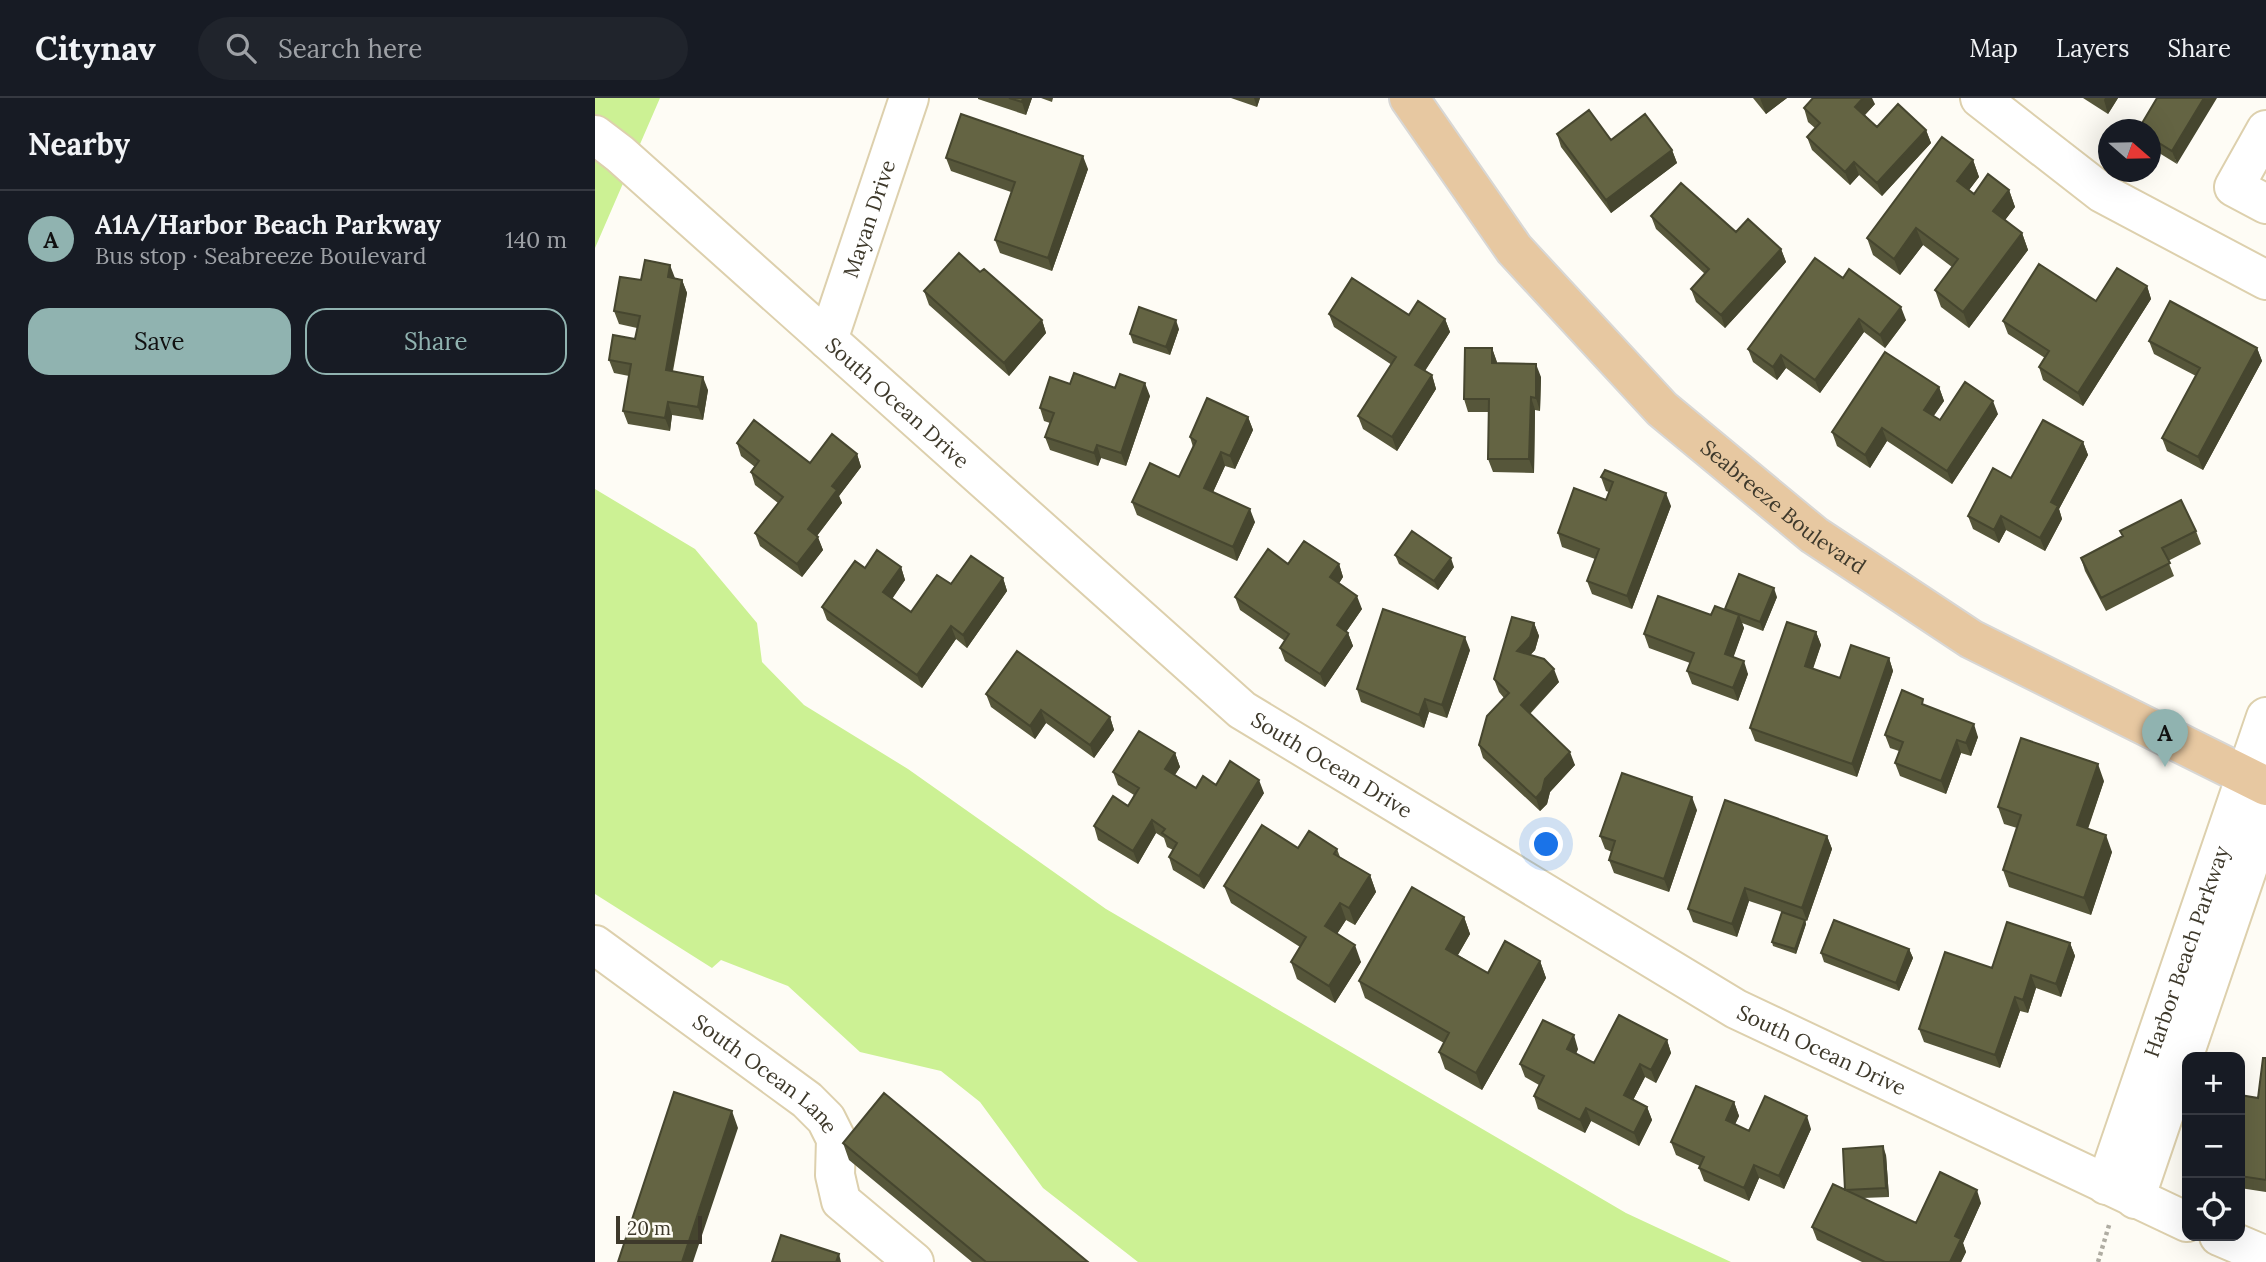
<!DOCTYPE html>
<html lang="en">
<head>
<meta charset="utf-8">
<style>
	:root { --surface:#171b24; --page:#20242c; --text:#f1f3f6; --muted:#9ea1a6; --line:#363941; --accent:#90b3b0 }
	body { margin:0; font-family:Lora,serif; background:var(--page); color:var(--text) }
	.controls { position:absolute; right:21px; bottom:21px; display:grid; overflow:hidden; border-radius:14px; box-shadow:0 7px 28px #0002 }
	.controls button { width:63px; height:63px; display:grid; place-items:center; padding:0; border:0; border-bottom:2px solid var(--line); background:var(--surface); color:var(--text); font:35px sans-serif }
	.compass { position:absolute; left:1503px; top:21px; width:63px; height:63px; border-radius:50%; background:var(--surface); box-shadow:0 7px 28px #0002; rotate:110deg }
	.scale { position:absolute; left:21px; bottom:18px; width:86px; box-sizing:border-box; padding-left:7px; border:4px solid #3e392b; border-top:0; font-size:19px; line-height:24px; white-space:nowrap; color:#3e392b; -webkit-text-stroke:5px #fefcf5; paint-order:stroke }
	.you { position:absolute; left:952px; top:747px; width:24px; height:24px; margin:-18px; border:5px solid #fff; border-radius:50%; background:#1a73e8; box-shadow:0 0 0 10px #1a73e833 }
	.badge { display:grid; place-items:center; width:46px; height:46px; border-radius:50%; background:var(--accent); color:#111; font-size:23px; font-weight:700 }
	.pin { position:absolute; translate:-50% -58px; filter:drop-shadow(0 2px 4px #0008) }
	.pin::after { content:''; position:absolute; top:37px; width:24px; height:21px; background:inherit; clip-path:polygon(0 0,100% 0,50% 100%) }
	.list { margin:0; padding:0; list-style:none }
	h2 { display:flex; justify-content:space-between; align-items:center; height:91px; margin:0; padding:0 28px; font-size:30px }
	h2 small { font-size:23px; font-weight:400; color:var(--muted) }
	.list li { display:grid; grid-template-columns:46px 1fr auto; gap:21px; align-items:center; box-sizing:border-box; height:98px; padding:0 28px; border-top:2px solid var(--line) }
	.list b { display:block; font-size:26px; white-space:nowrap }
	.list p { margin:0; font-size:23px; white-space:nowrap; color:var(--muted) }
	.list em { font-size:23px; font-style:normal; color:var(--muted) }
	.actions { display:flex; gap:14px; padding:21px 28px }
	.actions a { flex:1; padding:16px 0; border:2px solid var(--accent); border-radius:21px; text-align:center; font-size:24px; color:var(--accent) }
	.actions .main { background:var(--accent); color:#111 }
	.icon { flex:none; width:38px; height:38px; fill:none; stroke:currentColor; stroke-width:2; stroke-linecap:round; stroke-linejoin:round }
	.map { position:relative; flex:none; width:1671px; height:1164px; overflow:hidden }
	header { display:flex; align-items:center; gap:42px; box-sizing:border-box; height:98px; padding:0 35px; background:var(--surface); border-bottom:2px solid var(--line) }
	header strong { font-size:33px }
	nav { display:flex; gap:38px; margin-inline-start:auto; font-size:24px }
	.search { width:490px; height:63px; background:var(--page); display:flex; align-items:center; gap:18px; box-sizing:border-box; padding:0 24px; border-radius:38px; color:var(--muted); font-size:26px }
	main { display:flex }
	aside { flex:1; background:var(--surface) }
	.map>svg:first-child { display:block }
	.water { fill:#ccf194 }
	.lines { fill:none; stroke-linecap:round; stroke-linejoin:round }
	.minor-casing { stroke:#ddd0ad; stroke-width:42 }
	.major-casing { stroke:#d8d7d5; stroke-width:42 }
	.path { stroke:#afaca2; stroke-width:4.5; stroke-dasharray:3.5 3.5; stroke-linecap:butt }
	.minor { stroke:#fff; stroke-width:38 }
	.major { stroke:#e7c8a1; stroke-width:38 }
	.wall { fill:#56563a }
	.shaded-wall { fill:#46462f }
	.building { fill:#646443; stroke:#46462f; stroke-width:2 }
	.labels { text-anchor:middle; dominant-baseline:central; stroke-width:7; stroke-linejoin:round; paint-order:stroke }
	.street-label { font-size:21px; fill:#3e392b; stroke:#fefcf5 }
</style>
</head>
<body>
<header>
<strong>Citynav</strong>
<div class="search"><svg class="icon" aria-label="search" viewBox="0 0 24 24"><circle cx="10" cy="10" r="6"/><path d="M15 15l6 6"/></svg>Search here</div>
<nav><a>Map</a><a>Layers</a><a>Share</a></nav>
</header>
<main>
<aside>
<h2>Nearby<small></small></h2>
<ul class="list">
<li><span class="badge">A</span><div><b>A1A/Harbor Beach Parkway</b><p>Bus stop · Seabreeze Boulevard</p></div><em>140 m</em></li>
</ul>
<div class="actions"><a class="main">Save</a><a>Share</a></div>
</aside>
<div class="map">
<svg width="1671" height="1164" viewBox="0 0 1671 1164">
	<rect width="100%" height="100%" fill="#fefcf5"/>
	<!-- water -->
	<path class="water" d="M0,0h65l-65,150z
		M0,391l100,60 62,74 5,39 42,43 104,64 198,140 520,304 105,49h-593l-95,-74 -63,-86 -39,-31 -81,-19 -72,-66 -67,-26 -9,8 -117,-74z"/>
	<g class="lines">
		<defs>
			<g id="minor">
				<path d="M1385,0l122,95 164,87"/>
				<path d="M1671,32l-32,57 32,17"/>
				<path id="s1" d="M0,37l25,19 622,556 494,299 451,213"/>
				<path id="s2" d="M233,242l81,-242"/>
				<path id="s3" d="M0,847l212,155 19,19 10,20 -1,36 6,26 73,61"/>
				<path id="s4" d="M1511,1087l160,-468"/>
				<path d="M1540,1101l131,-385"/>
				<path d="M1624,1138l47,20"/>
			</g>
			<g id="major">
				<path id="s5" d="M814,0l105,151 148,160 152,126 157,104 295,147"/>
			</g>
		</defs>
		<!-- minor casing -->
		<use href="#minor" class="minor-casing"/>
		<!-- major casing -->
		<use href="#major" class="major-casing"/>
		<!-- path -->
		<path class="path" d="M1503,1164l12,-40"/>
		<!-- minor -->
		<use href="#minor" class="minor"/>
		<!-- major -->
		<use href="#major" class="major"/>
	</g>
	<!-- wall -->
	<path class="wall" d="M383,0h54l-6,17 -48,-16z
		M446,0h12l-1,4z
		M636,0h29l-3,9z
		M1158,0h34l-21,16z
		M1488,0h35l-10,16z
		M1562,0l20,66 -26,-16v-18z
		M1280,6l-10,11 12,12 49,3 5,13 -49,53 -23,-21 -9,10 -38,-35 -5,-13 8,-9 -7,-6 -4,-14z
		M962,36l54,6 61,10 5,13 -66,50 -50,-66z
		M351,60l142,11 -36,102 -52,-18 -5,-13 16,-48 -60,-21z
		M1378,62l6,17 -10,13 5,4 35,-4 6,17 -10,13 17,13 6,17 -59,78 -28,-21 -6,-17 17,-23 -29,-22 -23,30 -27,-20 -6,-17z
		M1056,118l85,16 45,17 5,13 -61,66 -29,-26 -5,-13 14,-15 -49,-45z
		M80,180l7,2 5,13 -14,78 35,19 -5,30 -31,-5 -2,16 -42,-7 -5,-13 6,-35 -15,-3 -5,-13 26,-21 2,-11 -18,-4 -5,-13 27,-31z
		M1248,180l63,42 -21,28 -21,-16 -44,61 -34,-25 -9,12 -24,-18 -5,-13z
		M1552,188l4,13 -68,107 -40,-26 -4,-13 6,-9 -37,-24 -5,-13 93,-20z
		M329,193l118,29 4,13 -37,43 -80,-71z
		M734,216l80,1 36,4 5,13 -25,39 7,4 4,14 -39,62 -34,-22 -5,-13 34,-51 -58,-38z
		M584,231l-9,26 -37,-12 -3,-9z
		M1554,243l108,7 5,13 -59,109 -36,-19 -5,-13 34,-62 -42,-22z
		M897,250l5,15 44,14 -1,34 -5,-1 -1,63 -41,-1 -5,-13 1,-47h-21l-4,-13z
		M475,286l45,4 35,8 -24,70 -25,-8 -3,8 -48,-16 -5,-13 5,-14 -6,-2 -4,-13z
		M1344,289l5,14 -11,15 7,4 58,-6 -46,70 -65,-43 -17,27 -33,-22 -5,-14z
		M653,319l5,13 -18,39 -10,-3 -12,26 42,30 -18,39 -100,-46 -5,-13 47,-25 14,-30 -3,-10z
		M1488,344l5,13 -29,54 3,10 -17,32 -39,-21 -7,13 -26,-14 -5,-13 43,-38z
		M142,345l73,20 47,-9 4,13 -22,29 3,7 -25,33 6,14 -21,27 -42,-31 -5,-13 23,-30 -23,-18 -4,-13 4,-5 -14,-11z
		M1006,379l70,29 -39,103 -40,-15 -5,-13 8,-22 -33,-12 -4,-14 48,-33 3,-8 -3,-1z
		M1525,433h76l5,13 -33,17 6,15 -68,35 -21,-40 -4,-13 41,-22z
		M800,457l59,12 -16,23 -39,-26z
		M693,466h51l4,13 -4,6 23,26 -16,23 2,1 5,13 -28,41 -40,-26 -5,-13 5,-7 -45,-31 -5,-13z
		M306,469l4,13 -13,18 19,14 40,-28 52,-6 4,13 -40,57 -11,-9 -34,49 -95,-68 -5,-13 43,-39z
		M1182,499l-14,34 -21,-8 2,5 -11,29 15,17 -10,27 -46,-17 -5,-13 3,-8 -41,-15 -5,-14 67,-19 15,-5 -1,-1z
		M939,525l5,13 -4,14 -5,5 29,27 -29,32 45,51 -25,27 -3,12 -7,7 -57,-53 -4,-13 25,-47 -5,-6 -5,-13z
		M1221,534l5,13 -8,24 27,9 49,-20 4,13 -36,106 -102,-36 -5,-13z
		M875,552l-23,68 -18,-6 -5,16 -63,-26 -4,-13z
		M391,596l124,23 4,13 -20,28 -48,-35 -11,16 -44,-32z
		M1331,608l52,31 -7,19 -10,-3 -15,41 -46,-18 -5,-13 4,-12 -9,-3 -5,-13z
		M580,655l5,14 -5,8 21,13 20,-3 48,8 -60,96 -31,-19 -4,-13 4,-7 -6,-3 -3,-9 -8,-5 -18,31 -40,-24 -4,-14 34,-20 6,-11 -16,-10 -5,-13z
		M1509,683l-16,48 24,23 -21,63 -82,-28 -6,-17 14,-42 -13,-4 -6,-17z
		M1102,712l-28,82 -55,-19 -5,-13 3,-8 -7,-3 -5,-13z
		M1232,738l5,13 -25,72 -2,-1 1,4 -10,30 -23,-8 -1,-4 10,-30 -33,-11 -12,36 -44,-15 -5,-13z
		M703,750l39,1 3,8 30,18 6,17 -21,33 -9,-5 -9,14 24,28 -26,41 -38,-24 -6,-17 9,-15 -69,-44 -7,-17z
		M869,819l6,17 -12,21 30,18 52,-12 6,17 -64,112 -37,-21 -6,-17 5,-9 -79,-45 -6,-17z
		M1475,845l5,13 -14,41 -25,-9 -8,25 -8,-2 -20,57 -76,-26 -5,-13 73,-61z
		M1314,851l4,9 -14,33 -75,-29 -3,-9z
		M1072,942l4,13 -15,30 -11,-6 -12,23 14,7 5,13 -13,26 -48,-25 -6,12 -47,-24 -4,-13 5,-11 -14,-8 -5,-13 58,-15 -2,5 18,9z
		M1671,960v134l-26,-4v-93l18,3z
		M1139,1004l5,14 -4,8 14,7 62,-2 -27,60 -25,-11 -10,23 -45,-20 -5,-13 1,-2 -24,-11 -5,-13z
		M248,1045l245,119h-116l-123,-102z
		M1291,1057l3,42 -26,1 53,25 65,-20 -18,40 3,9 -5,10h-99l-45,-22 -5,-13 33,-37z"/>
	<!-- shaded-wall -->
	<path class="shaded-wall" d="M428,0h9l-6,17 -4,-13z
		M659,0h6l-3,9z
		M1165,0h27l-21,16z
		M1268,0h9l3,6 -15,16 -5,-13z
		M1510,0h13l-10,16 -4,-14z
		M1609,0h13l-40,66 -5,-13z
		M1331,32l5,13 -49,53 -5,-13z
		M1077,52l5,13 -66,50 -5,-13z
		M488,58l5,13 -36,102 -4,-13z
		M1378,62l6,17 -16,21 -6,-17z
		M1259,64l5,13 -9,10 -5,-13z
		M1414,92l6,17 -16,21 -6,-17z
		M1321,130l7,17 -23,30 -6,-16z
		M1427,135l6,17 -59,78 -6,-16z
		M1186,151l5,13 -61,66 -4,-13z
		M75,167l5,13 -7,-1z
		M87,182l5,13 -17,90 -4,-13z
		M1552,188l4,13 -68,107 -5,-13z
		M1306,209l5,13 -21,28 -5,-13z
		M850,221l5,13 -30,46 -5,-13z
		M1264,221l5,13 -44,61 -5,-13z
		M447,222l4,13 -37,43 -5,-13z
		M581,222l3,9 -9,26 -4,-8z
		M897,250l5,14 -1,14 -4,-13z
		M1662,250l5,13 -59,109 -5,-13z
		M1186,257l5,13 -9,12 -4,-13z
		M941,266l5,13 -1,34 -4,-13z
		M837,277l4,14 -39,62 -5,-14z
		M108,279l5,13 -5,30 -5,-13z
		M550,285l5,13 -24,70 -5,-13z
		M1344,289l5,14 -15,22 -5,-13z
		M936,299l4,13 -1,63 -5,-14z
		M1398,303l5,13 -46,70 -5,-13z
		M73,304l4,13 -2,16 -5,-13z
		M653,319l5,13 -18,39 -5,-13z
		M1287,330l5,13 -17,27 -5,-13z
		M1488,344l5,13 -29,54 3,10 -17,32 -5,-13 11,-36z
		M502,347l4,13 -3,8 -4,-13z
		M626,354l4,14 -16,35 -5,-13z
		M262,356l4,13 -22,29 3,7 -30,39 -4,-13 24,-43z
		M1071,395l5,13 -39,103 -5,-13z
		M655,411l5,13 -18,39 -4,-14z
		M1406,418l5,14 -7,13 -5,-13z
		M223,439l5,13 -21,27 -5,-13z
		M856,460l3,9 -16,23 -4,-9z
		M744,466l4,13 -8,13 -5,-13z
		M306,469l4,13 -17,25 -5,-13z
		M408,480l4,13 -40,57 -4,-13z
		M1179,490l3,9 -14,34 -3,-9z
		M762,498l5,13 -20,29 -5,-13z
		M1144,517l5,13 -14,39 -5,-13z
		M939,525l5,13 -4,14 -13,14 -5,-13z
		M356,528l5,13 -34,49 -5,-13z
		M1221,534l5,13 -12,34 -4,-13z
		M753,535l5,13 -28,41 -5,-13z
		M870,539l5,13 -23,68 -5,-13z
		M1294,560l4,13 -36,106 -5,-13z
		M1149,563l4,13 -10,27 -5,-13z
		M959,571l5,13 -34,36 -4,-13z
		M830,601l4,13 -5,16 -5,-13z
		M446,612l5,13 -11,16 -5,-13z
		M515,619l4,13 -20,28 -4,-13z
		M1379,626l4,13 -7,19 -5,-13z
		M1362,642l4,13 -15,41 -5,-13z
		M975,654l5,13 -25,27 -3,12 -7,7 -4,-13 9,-19z
		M580,655l5,14 -10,15 -5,-13z
		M1503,666l6,17 -21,61 -6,-17z
		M664,682l5,13 -60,96 -5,-13z
		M1097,699l5,13 -28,82 -5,-13z
		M557,722l4,13 -18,31 -5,-13z
		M1511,737l6,17 -21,63 -7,-17z
		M1232,738l5,13 -25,72 -5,-13z
		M775,777l6,17 -21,33 -6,-17z
		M1150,790l4,13 -12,36 -5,-13z
		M745,805l6,17 -15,23 -6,-17z
		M869,819l6,17 -18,31 -6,-16z
		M1210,822l1,4 -10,30 -1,-5z
		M1475,845l5,13 -14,41 -5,-13z
		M760,847l6,17 -26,41 -6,-17z
		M1314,851l4,9 -14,33 -3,-8z
		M945,863l6,17 -64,112 -6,-17z
		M1436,877l5,13 -8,25 -5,-13z
		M1420,899l5,14 -20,57 -5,-13z
		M979,937l4,14 -6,13 -5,-13z
		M1072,942l4,13 -15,30 -5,-13z
		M1045,966l5,13 -16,31 -5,-13z
		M1139,1004l5,14 -8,17 -5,-13z
		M1052,1009l5,13 -13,26 -5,-13z
		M991,1010l5,13 -6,12 -5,-13z
		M137,1013l6,17 -45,134h-11z
		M1212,1018l4,13 -27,60 -5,-13z
		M1288,1048l3,9 3,42 -3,-9z
		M1159,1067l5,13 -10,23 -5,-13z
		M1382,1092l4,13 -18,40 3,9 -5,10h-11l5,-26z
		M244,1156l2,8h-5z"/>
	<!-- building -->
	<path class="building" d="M414,0h14l-1,4z
		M1218,0h50l-8,9 22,20 21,-23 28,26 -49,53 -23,-21 -9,10 -38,-35 13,-14 -16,-15z
		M1562,0h47l-32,53 -21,-13v-8h-13z
		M994,12l22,30 34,-26 27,36 -66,50 -49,-66z
		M366,16l122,42 -35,102 -53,-18 20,-58 -69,-24z
		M1347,39l31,23 -16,21 17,13 14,-20 21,16 -16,21 29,22 -59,79 -28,-22 23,-31 -42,-31 -22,31 -27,-21z
		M1086,85l55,49 12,-13 33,30 -60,66 -30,-26 18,-20 -58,-53z
		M364,155l21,19 4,-3 58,51 -38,43 -80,-72z
		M1220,160l28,20 6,-9 52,38 -21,28 -21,-16 -44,61 -34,-25 -8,12 -25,-18z
		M50,162l25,5 -2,12 14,3 -16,90 37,7 -5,30 -30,-5 -3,16 -42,-7 8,-47 -22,-4 4,-25 22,4 5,-23 -26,-5 6,-34 21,3z
		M1444,166l57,37 21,-33 30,18 -69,107 -39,-26 10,-16 -46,-30z
		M757,180l57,37 9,-14 27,18 -30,46 17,10 -40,62 -34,-21 38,-59 -67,-43z
		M1575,203l87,47 -59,109 -36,-19 38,-70 -51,-27z
		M544,209l37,13 -10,27 -36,-13z
		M870,250h27v15l44,1v34l-5,-1 -2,62h-41l1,-60h-25z
		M1290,254l54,35 -15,23 16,10 25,-38 28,19 -46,70 -65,-43 -17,27 -33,-23z
		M479,275l41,15 5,-14 25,9 -24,70 -24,-8 -3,8 -49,-16 9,-24 -14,-5 10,-31 20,7z
		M612,300l41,19 -18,39 -9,-4 -17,36 46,21 -17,38 -101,-45 18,-39 29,14 17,-36 -6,-4z
		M159,322l56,43 22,-29 25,20 -25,32 5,4 -29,39 10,8 -21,27 -42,-31 28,-36 -32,-25 8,-11 -22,-18z
		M1448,322l40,22 -32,60 7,4 -18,32 -39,-22 -7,14 -26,-14 25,-48 18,10z
		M1010,372l61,23 -39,103 -40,-15 12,-32 -41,-16 16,-45 32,12 7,-18 -12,-5z
		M1586,402l15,31 -34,17 8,15 -69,35 -20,-40 42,-22 -3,-5z
		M817,433l39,27 -17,23 -39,-26z
		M709,443l35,23 -9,13 27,19 -20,29 11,8 -28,41 -40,-26 9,-14 -54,-37 33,-48 20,15z
		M282,452l24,17 -18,25 28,20 26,-37 14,9 20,-28 32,22 -40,57 -12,-9 -34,49 -95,-68 33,-46 10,7z
		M1144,476l35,14 -14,34 -35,-13z
		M1063,498l53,19 4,-9 24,9 -14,39 19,7 -11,27 -46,-17 7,-18 -50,-19z
		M788,511l82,28 -23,68 -17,-6 -6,16 -62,-26z
		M917,519l22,6 -4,14 -13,14 27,8 10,10 -33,36 49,47 -25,27 -3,12 -6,7 -57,-53 8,-29 22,-23 -15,-14z
		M1192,524l29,10 -11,34 35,12 11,-33 38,13 -37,106 -102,-36z
		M422,553l93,66 -20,28 -49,-35 -11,16 -44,-32z
		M1307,592l21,9 -1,5 52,20 -8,19 -9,-3 -16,41 -46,-18 8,-21 -18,-7z
		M544,633l36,22 -10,16 31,19 7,-12 13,9 14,-24 29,19 -60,96 -30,-19 8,-14 -15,-10 3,-4 -13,-9 -19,31 -39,-25 19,-30 15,10 11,-18 -26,-16z
		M1426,640l77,26 -21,61 29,10 -22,63 -81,-28 18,-55 -23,-8z
		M1027,675l70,24 -28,82 -55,-19 6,-19 -15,-5z
		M1130,702l102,36 -25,72 -57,-20 -13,36 -44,-15z
		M667,727l36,23 11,-17 28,18 -3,5 36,21 -21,33 -9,-5 -15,23 30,19 -26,41 -38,-24 15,-25 -82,-51z
		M817,789l52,30 -18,32 42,24 17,-32 35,20 -64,112 -37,-21 10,-19 -90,-52z
		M1187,814l23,8 -10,29 -23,-7z
		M1239,822l75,29 -13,34 -75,-30z
		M1412,824l63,21 -14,41 -25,-9 -8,25 -8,-3 -20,58 -76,-26 26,-77 47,16z
		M1024,917l48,25 -16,30 -11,-6 -16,31 23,12 -13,26 -48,-25 -6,12 -46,-24 10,-20 -24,-12 23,-44 31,15 -7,14 27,14z
		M1668,960h3v122l-26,-4v-81l18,3z
		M1101,988l38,16 -8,18 23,11 16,-35 42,20 -28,60 -25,-11 -10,23 -45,-20 5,-11 -33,-15z
		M79,994l58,19 -50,151h-64z
		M289,995l204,169h-102l-143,-119z
		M1288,1048l3,42 -41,2 -2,-41z
		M1345,1074l37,18 -22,46 6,3 -11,23h-65l-73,-35 21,-43 83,39z
		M186,1137l58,19 -3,8h-64z"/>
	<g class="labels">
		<!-- street labels -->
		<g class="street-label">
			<text stroke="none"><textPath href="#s2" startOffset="128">Mayan Drive</textPath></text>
			<text stroke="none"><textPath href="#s1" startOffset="404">South Ocean Drive</textPath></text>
			<text stroke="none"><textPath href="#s5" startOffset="558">Seabreeze Boulevard</textPath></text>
			<text stroke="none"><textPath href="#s1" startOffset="971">South Ocean Drive</textPath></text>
			<text stroke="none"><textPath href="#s4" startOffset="247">Harbor Beach Parkway</textPath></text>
			<text stroke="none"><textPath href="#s1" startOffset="1538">South Ocean Drive</textPath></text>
			<text stroke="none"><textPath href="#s3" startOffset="214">South Ocean Lane</textPath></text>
		</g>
	</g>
</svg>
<div class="controls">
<button>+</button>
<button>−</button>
<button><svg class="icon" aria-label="locate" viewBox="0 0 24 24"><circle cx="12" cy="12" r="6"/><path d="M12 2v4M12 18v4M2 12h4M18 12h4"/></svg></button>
</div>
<svg class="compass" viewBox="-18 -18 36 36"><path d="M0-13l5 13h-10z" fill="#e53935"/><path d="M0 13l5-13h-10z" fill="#9ea1a6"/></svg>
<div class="scale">20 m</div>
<div class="you"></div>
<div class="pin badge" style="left:1570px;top:669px">A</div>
</div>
</main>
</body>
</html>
